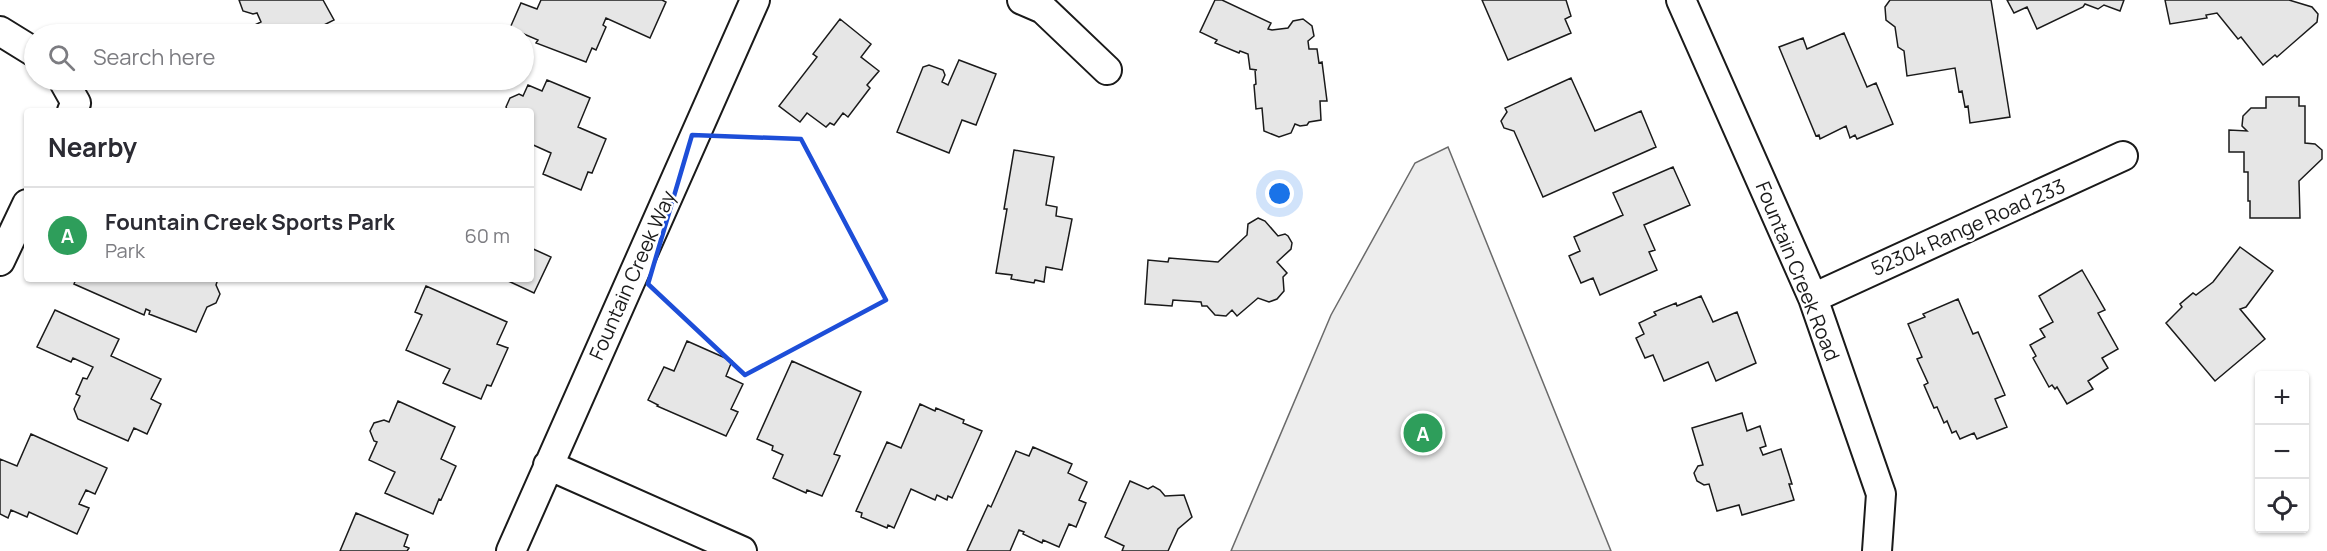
<!DOCTYPE html>
<html lang="en">
<head>
<meta charset="utf-8">
<style>
	:root { --surface:#fff; --page:#f2f2f3; --text:#2b2b33; --muted:#7c7c81; --line:#e1e1e2; --accent:#c62828 }
	body { margin:0; font-family:Manrope,sans-serif; background:var(--page); color:var(--text) }
	.controls { position:absolute; right:18px; bottom:18px; display:grid; overflow:hidden; border-radius:6px; box-shadow:0 2px 4px #0004 }
	.controls button { width:54px; height:54px; display:grid; place-items:center; padding:0; border:0; border-bottom:2px solid var(--line); background:var(--surface); color:var(--text); font:30px sans-serif }
	.you { position:absolute; left:1280px; top:194px; width:21px; height:21px; margin:-15px; border:4px solid #fff; border-radius:50%; background:#1a73e8; box-shadow:0 0 0 9px #1a73e833 }
	.badge { display:grid; place-items:center; width:39px; height:39px; border-radius:50%; background:var(--accent); color:#fff; font-size:20px; font-weight:700 }
	.pin { position:absolute; translate:-50% -50%; border:3px solid #fff; box-shadow:0 2px 6px #0006 }
	.list { margin:0; padding:0; list-style:none }
	h2 { display:flex; justify-content:space-between; align-items:center; height:78px; margin:0; padding:0 24px; font-size:26px }
	h2 small { font-size:20px; font-weight:400; color:var(--muted) }
	.list li { display:grid; grid-template-columns:39px 1fr auto; gap:18px; align-items:center; box-sizing:border-box; height:96px; padding:0 24px; border-top:2px solid var(--line) }
	.list b { display:block; font-size:22px; white-space:nowrap }
	.list p { margin:0; font-size:20px; white-space:nowrap; color:var(--muted) }
	.list em { font-size:20px; font-style:normal; color:var(--muted) }
	.icon { flex:none; width:33px; height:33px; fill:none; stroke:currentColor; stroke-width:2; stroke-linecap:round; stroke-linejoin:round }
	.map { position:relative; flex:none; width:2327px; height:551px; overflow:hidden }
	.search { position:absolute; background:var(--surface); box-shadow:0 2px 4px #0004; left:24px; top:24px; width:510px; height:66px; display:flex; align-items:center; gap:15px; box-sizing:border-box; padding:0 21px; border-radius:33px; color:var(--muted); font-size:22px }
	.panel { position:absolute; background:var(--surface); box-shadow:0 2px 4px #0004; left:24px; top:108px; width:510px; height:174px; border-radius:6px }
	.map>svg:first-child { display:block }
	.green { fill:#ededed; stroke:#6a6a6a; stroke-width:1.5 }
	.building { fill:#e6e6e6; stroke:#1a1a1a; stroke-width:1.5 }
	.lines { fill:none; stroke-linecap:round; stroke-linejoin:round }
	.minor-casing { stroke:#1a1a1a; stroke-width:32 }
	.minor { stroke:#fff; stroke-width:28 }
	.marked { fill:none; stroke:#1d4ed8; stroke-width:4.5; stroke-linejoin:round }
	.labels { text-anchor:middle; dominant-baseline:central; stroke-width:4.5; stroke-linejoin:round; paint-order:stroke }
	.street-label { font-size:20px; fill:#1a1a1a; stroke:#fff }
</style>
</head>
<body>
<div class="map">
<svg width="2327" height="551" viewBox="0 0 2327 551">
	<rect width="100%" height="100%" fill="#fff"/>
	<!-- green -->
	<path class="green" d="M1448,147l163,404h-380l100,-236 84,-152z"/>
	<!-- building -->
	<path class="building" d="M239,0h84l11,20 -26,13 -2,-3 -10,4h-60l25,-12 -4,-9 -4,1 -10,-3z
		M541,0h121l4,2 -16,36 -44,-20 -3,7 3,2 -10,23 -4,-2 -6,14 -50,-19 2,-3 -28,-12 11,-25 16,6z
		M1215,0h7l49,23 -3,6 4,1 16,-2 5,-7 10,-2 9,7 2,10 -6,5 1,8h8l2,14 3,-1 5,39h-7l1,19 -12,2 -2,3 -7,1 -5,-2 -4,9 -12,4 -15,-6 -2,-23 -6,1 -2,-24 2,-1 -1,-14h2l-7,-1 -2,-15 -8,-3 -1,2 -24,-10 2,-3 -17,-8z
		M1482,0h84l5,16 -6,3 6,14 -63,27z
		M1890,0h101l19,117 -40,6 -2,-17 -3,1 -3,-16 -3,1 -4,-24 -48,8 -3,-25 -6,-4 -3,-20 -9,-7 -1,-13z
		M2007,0h117l-4,11 -16,-6 -6,4 -13,-5 -2,3 -46,22 -10,-22 -13,6z
		M2165,0h124l23,7 6,7 -1,8 -40,35 -2,-2 -12,10 -22,-28 -3,2 -21,-26 -11,2 1,3 -37,6z
		M840,19l31,25 -10,13 18,14 -12,14 3,3 -22,29 -5,-4 -9,12 -4,-2 -4,4 -19,-14 -7,9 -21,-16 38,-49 -4,-3z
		M1844,33l23,54 9,-4 17,41 -36,15 -2,-4 -5,3 -4,-12 -26,13 -1,-4 -3,1 -37,-89 24,-9 4,11z
		M959,60l37,14 -20,51 -14,-5 -13,33 -52,-21 26,-65 6,-2 14,5 2,5 -3,7 6,3z
		M1571,78l24,53 46,-20 15,36 -113,50 -29,-66 -10,-3 -3,-7 6,-9 -2,-4z
		M547,80l43,18 -12,29 28,12 -14,34 -4,-1 -7,18 -38,-16 8,-21 -20,-9v-33h-23l-2,-4 4,-9 9,-4 4,2 5,-11 14,6z
		M2266,97h33v9h6v37l10,1 7,6v9l-23,22 1,37h-50v-17h-2v-29h-4v-20h-15v-22l18,1 -5,-5 1,-10 8,-8h15z
		M1014,150l40,7 -8,48 11,2 -1,9 16,3 -10,51 -16,-3 -2,15 -9,-2 -1,3 -23,-4 1,-4 -16,-2 11,-64h-3z
		M1673,167l17,38 -46,20 11,25 -6,2 8,18 -57,25 -7,-17 -12,5 -12,-27 11,-5 -6,-14 49,-22 -10,-22z
		M1258,218l7,3 13,15 7,-2 3,2 4,7 -1,6 -14,13 10,11 -4,4 1,14 -7,8 -8,3 -11,-4 -21,18 -5,-6 -6,6 -11,-1 -8,-9h-5l-1,-4 -28,-2 -1,6 -27,-2 3,-44 20,2 1,-4 49,4 29,-27 1,-11z
		M2240,247l33,24 -27,36 -6,2 25,30 -50,42 -49,-58 16,-16 -2,-3 13,-11 3,2 17,-13z
		M531,248l20,9 -17,36 -30,-14h27z
		M2082,270l23,40 -7,3 20,36 -16,9 6,10 -20,13 5,8 -26,15 -10,-17 -2,2 -3,-4 -3,2 -16,-29 3,-2 -6,-11 15,-8 -5,-8 13,-7 -14,-26z
		M76,279h142l-2,6 4,9 -4,9 -9,4 -11,25 -47,-18 1,-3 -4,-2 -2,6 -70,-31z
		M426,286l81,36 -10,22 11,4 -17,38 -4,-1 -6,14 -38,-16 7,-14 -44,-19 16,-35 -7,-3z
		M1701,296l12,26 24,-10 19,51 -40,18 -8,-19 -44,19 -11,-26 -8,3 -9,-20 8,-4 -5,-11 17,-8 -2,-3 22,-9 1,3z
		M1958,299l15,35 5,-2 27,63 -10,4 12,28 -30,12 -3,-6 -14,6 -4,-8 -4,2 -5,-12 -3,2 -7,-16 -3,1 -10,-23 4,-2 -11,-24 5,-2 -14,-33 17,-7 -2,-3z
		M55,310l64,29 -8,17 50,23 -10,20 10,5 -14,30 -13,-6 -6,13 -50,-22 -4,-10 6,-13 -4,-2 7,-16 4,1 6,-12 -20,-9 -2,4 -34,-15z
		M687,341l45,20 -6,15 17,8 -12,25 7,3 -12,24 -69,-30 1,-1 -10,-5 16,-33 10,4z
		M792,361l69,31 -27,62 6,2 -18,40 -15,-6 -1,3 -33,-15 10,-23 -11,-5 1,-4 -16,-7z
		M398,401l57,26 -14,32 15,7 -15,34 -2,-1 -6,15 -48,-21 10,-21 -26,-12 8,-18 -3,-1 -4,-10 4,-8 10,-3 5,2z
		M920,404l15,7 1,-3 28,12 -1,3 19,8 -30,67 -4,-2 -1,4 -10,-5 -2,5 -24,-11 -17,39 -6,-3 -1,3 -26,-11 1,-4 -6,-2 31,-69 14,6z
		M1742,413l5,18 13,-5 6,20 -6,2 3,7 18,-6 11,35h-3l5,16 -52,15 -3,-10 -22,6 -8,-27 -5,1 -7,-4 -3,-8 4,-7 5,-1 -11,-37z
		M31,434l76,34 -12,26 -9,-4 -7,14 10,4 -12,26 -48,-22 -2,5 -16,-7 -3,8 -8,-4v-55l17,7z
		M1033,447l39,17 -4,9 19,9 -8,18 7,3 -10,24 -7,-3 -10,23 -16,-7 -1,3 -19,-9 1,-2 -5,-2 -9,21h-43l21,-46 3,2 25,-56 13,5z
		M1130,481l18,8 5,-3 7,4 5,6 19,-1 8,22 -14,12 -10,22h-46l2,-5 -19,-9z
		M356,513l52,22 -4,11 5,2 -2,3h-67z"/>
	<g class="lines">
		<defs>
			<path id="minor" d="M1022,0l21,9 64,61
				M1681,0l132,298 68,196 -4,57
				M0,31l34,21
				M63,80l13,23 -4,8
				M0,261l27,-57
				M1813,298l310,-142
				M548,465l194,86
				M511,551l244,-551"/>
		</defs>
		<!-- minor casing -->
		<use href="#minor" class="minor-casing"/>
		<!-- minor -->
		<use href="#minor" class="minor"/>
	</g>
	<!-- marked area -->
	<path class="marked" d="M692,135l109,4 85,161 -141,75 -97,-91z"/>
	<g class="labels">
		<!-- street labels -->
		<g class="street-label">
			<text transform="translate(1968 227) rotate(-24)">52304 Range Road 233</text>
			<text transform="translate(1798 271) rotate(68)">Fountain Creek Road</text>
			<text transform="translate(632 275) rotate(-66)">Fountain Creek Way</text>
		</g>
	</g>
</svg>
<div class="controls">
<button>+</button>
<button>−</button>
<button><svg class="icon" aria-label="locate" viewBox="0 0 24 24"><circle cx="12" cy="12" r="6"/><path d="M12 2v4M12 18v4M2 12h4M18 12h4"/></svg></button>
</div>
<div class="you"></div>
<div class="pin badge" style="left:1423px;top:433px;background:#2e9e5b">A</div>
<div class="search"><svg class="icon" aria-label="search" viewBox="0 0 24 24"><circle cx="10" cy="10" r="6"/><path d="M15 15l6 6"/></svg>Search here</div>
<section class="panel">
<h2>Nearby<small></small></h2>
<ul class="list">
<li><span class="badge" style="background:#2e9e5b">A</span><div><b>Fountain Creek Sports Park</b><p>Park</p></div><em>60 m</em></li>
</ul>
</section>
</div>
</body>
</html>
